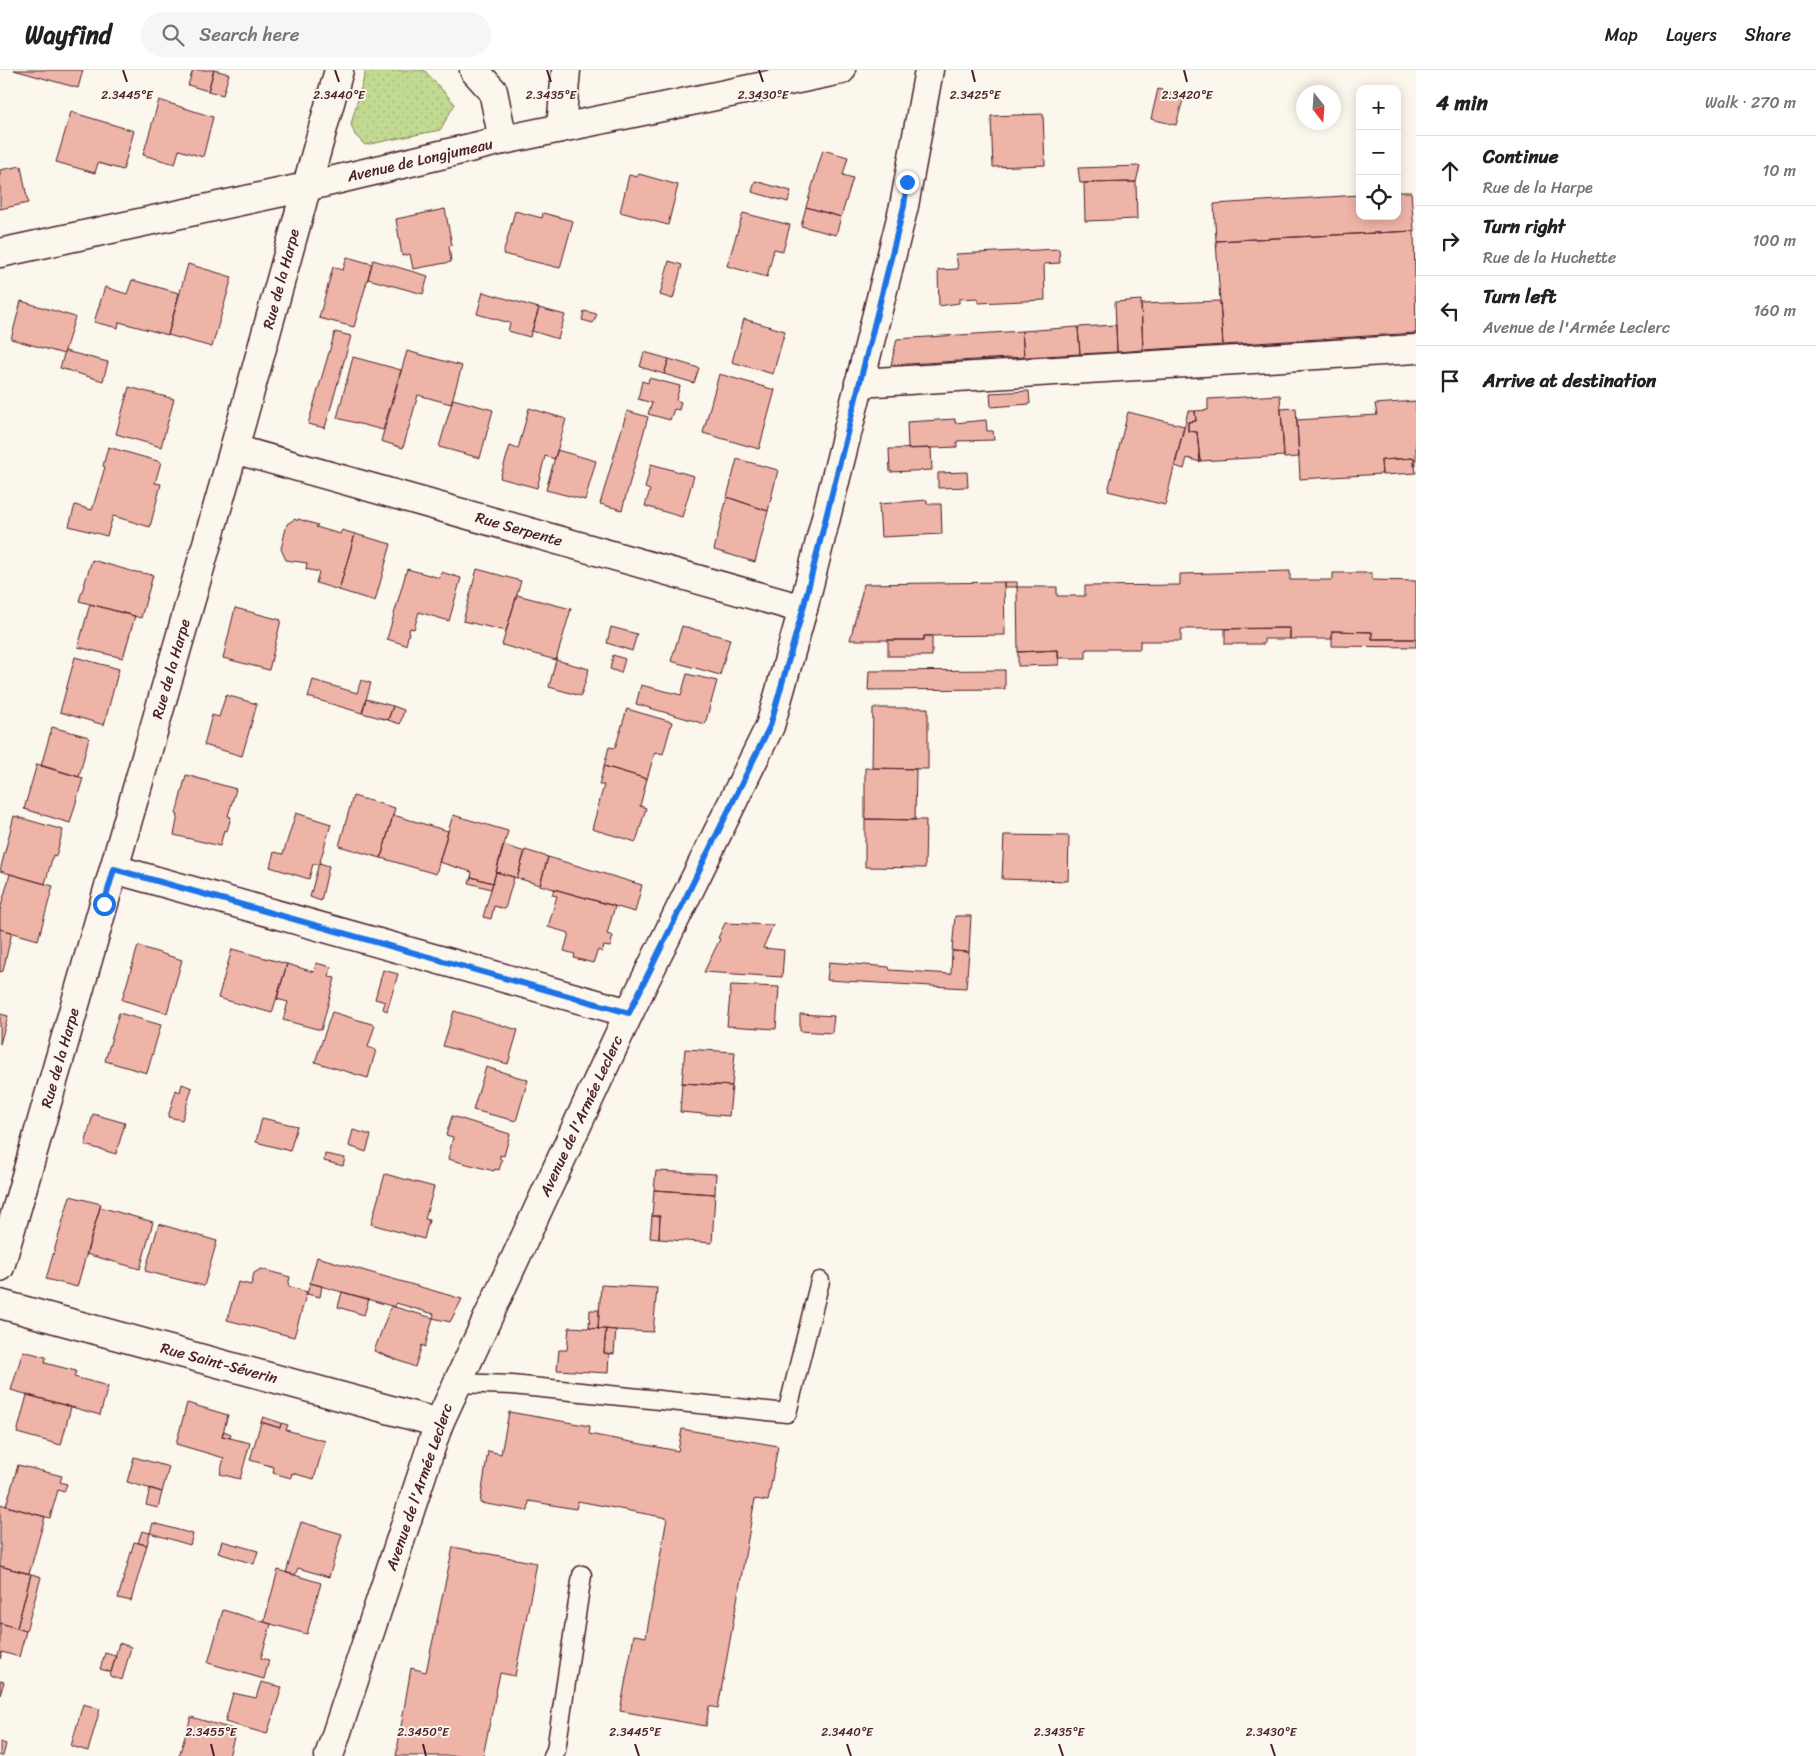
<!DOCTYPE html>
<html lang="en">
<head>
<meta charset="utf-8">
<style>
	:root { --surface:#fff; --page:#f6f6f6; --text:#202124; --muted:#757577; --line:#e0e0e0 }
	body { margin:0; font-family:Sriracha,sans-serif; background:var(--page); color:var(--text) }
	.controls { position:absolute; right:15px; top:15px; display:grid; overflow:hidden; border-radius:10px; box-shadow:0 2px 12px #0003 }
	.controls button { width:45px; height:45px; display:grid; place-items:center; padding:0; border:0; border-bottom:1px solid var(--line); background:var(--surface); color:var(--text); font:25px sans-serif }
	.compass { position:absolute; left:1296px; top:15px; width:45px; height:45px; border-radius:50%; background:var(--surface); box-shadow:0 2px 12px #0003; rotate:163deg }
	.stop { position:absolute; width:15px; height:15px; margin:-11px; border:4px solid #1a73e8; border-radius:50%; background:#fff }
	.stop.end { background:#1a73e8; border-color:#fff; box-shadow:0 1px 5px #0008 }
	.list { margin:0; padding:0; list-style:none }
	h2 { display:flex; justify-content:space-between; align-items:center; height:65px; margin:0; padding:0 20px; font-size:21px }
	h2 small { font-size:16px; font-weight:400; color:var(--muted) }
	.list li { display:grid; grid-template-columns:32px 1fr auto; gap:15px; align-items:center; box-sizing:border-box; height:70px; padding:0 20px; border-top:1px solid var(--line) }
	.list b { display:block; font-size:19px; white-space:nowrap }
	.list p { margin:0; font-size:16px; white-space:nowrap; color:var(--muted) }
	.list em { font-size:16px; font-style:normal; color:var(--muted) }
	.icon { flex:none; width:28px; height:28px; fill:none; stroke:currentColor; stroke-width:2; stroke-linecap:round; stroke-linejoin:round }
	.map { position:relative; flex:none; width:1416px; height:1686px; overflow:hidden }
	header { display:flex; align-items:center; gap:30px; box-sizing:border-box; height:70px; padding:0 25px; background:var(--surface); border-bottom:1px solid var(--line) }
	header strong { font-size:24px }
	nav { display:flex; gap:28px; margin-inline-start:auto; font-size:18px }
	.search { width:350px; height:45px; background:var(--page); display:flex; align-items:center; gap:12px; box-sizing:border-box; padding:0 18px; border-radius:28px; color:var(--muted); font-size:19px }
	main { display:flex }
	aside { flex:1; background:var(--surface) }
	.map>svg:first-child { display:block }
	.grass { fill:url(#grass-dots); stroke:#867c5e }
	.building { fill:#eeb4a7; stroke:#4a1f2b }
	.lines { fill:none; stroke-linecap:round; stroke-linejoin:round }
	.lane-casing { stroke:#4a1f2b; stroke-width:21 }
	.street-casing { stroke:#4a1f2b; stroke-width:31 }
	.secondary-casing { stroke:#4a1f2b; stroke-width:31 }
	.lane { stroke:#fbf7ec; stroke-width:18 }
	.street { stroke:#fbf7ec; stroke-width:28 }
	.secondary { stroke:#fbf7ec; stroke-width:28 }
	.route { stroke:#1a73e8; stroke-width:6 }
	.ticks { fill:none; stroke:#4a1f2b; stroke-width:2 }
	.labels { text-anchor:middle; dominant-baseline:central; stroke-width:4; stroke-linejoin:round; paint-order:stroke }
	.street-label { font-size:15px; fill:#4a1f2b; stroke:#fbf7ec }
	.ticks-label { font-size:12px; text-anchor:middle; fill:#4a1f2b; stroke:#fbf7ec; stroke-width:4; stroke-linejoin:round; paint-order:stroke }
</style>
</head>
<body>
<header>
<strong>Wayfind</strong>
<div class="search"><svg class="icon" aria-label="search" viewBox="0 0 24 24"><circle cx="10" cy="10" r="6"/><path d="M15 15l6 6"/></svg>Search here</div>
<nav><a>Map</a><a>Layers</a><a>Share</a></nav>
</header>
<main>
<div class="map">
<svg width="1416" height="1686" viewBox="0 0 1416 1686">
	<defs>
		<pattern id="grass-dots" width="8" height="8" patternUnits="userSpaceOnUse" patternTransform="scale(1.25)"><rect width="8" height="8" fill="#c1d990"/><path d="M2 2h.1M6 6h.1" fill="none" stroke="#a7ba7c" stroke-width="1.8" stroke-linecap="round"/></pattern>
	</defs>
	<rect width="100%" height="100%" fill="#fbf7ec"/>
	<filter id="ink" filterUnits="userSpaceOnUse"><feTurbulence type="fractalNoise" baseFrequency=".02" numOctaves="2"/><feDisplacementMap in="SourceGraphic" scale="10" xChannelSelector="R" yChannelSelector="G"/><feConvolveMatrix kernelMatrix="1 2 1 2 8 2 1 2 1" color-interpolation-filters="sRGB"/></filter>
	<g filter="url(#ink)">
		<!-- grass -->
		<path class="grass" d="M366,0h58l31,34 -15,26 -75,15 -10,-10 -4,-11z"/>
		<!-- building -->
		<path class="building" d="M14,0h69l-5,18z
			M193,0h21l-6,21 -20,-6z
			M214,0l15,4 -6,21 -15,-4z
			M1158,19l26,7 -8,29 -25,-6z
			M159,30l54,17 -10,40 -24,-7 -4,14 -32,-9z
			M71,42l63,19 -11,39 -25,-7 -3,10 -39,-11z
			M1043,44l2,51 -52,2 -2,-51z
			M823,80l25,7 -5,18 10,3 -12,39 -35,-10z
			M21,96l7,37 -28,6v-39z
			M1140,96l-4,16 -56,1 -2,-15z
			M639,104l39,11 -10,40 -48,-13 9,-37 8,2z
			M755,111l36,10 -3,11 -36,-10z
			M1136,112l1,37 -52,2 -1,-38z
			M1397,122h14l3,39 -198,10 -2,-37 146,-9v21h37z
			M806,137l35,10 -5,18 -35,-9z
			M445,139l7,36 -3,1 2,16 -38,7 -3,-15 -8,2 -6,-37z
			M515,141l27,7 1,-5 30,8 -13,47 -57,-14z
			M743,143l47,12 -7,26 -9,-2 -7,28 -40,-11z
			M1414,161l2,102 -193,12 -7,-104z
			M1059,179l1,14 -16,1 1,36 -67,3v-5l-19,1v4l-20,3 -1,-36 20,-1 -2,-15z
			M347,187l25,7 -18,63 -35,-9 14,-51 10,3z
			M373,190l55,16 -5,18 -55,-15z
			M669,191l13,4 -9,34 -13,-4z
			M188,194l44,13 -20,70 -44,-12z
			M132,210l47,13 -11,42 -49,-13 -1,6 -24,-6 11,-35 22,7z
			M483,222l56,16 -9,29 -22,-6 2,-8 -33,-9z
			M1141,230l2,50 -26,2 -2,-50z
			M21,231l54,16 -11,37 -53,-15z
			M1220,231l3,44 -80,5 -2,-46z
			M539,238l26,7 -7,24 -26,-8z
			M584,241l13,3 -4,9 -11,-3z
			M744,249l41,12 -12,43 -41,-12z
			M1116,255l1,27 -37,2 -2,-27z
			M1078,257l2,27 -56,3 -2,-26z
			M1022,261l2,26 -133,8 6,-26z
			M335,262l16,4 -26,92 -17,-4z
			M65,281l43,11 -5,19 -43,-13z
			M407,281l55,15 -11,38 -33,-9 -15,53 -22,-7z
			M644,282l25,7 -5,15 -24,-7z
			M353,287l48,13 -18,60 -46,-12z
			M669,289l30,9 -5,15 -30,-9z
			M719,304l56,16 -16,59 -56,-16z
			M649,308l31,8 -4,14 5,2 -2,8 -5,-1 -4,11 -22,-6 4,-11 -14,-4 4,-18 6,2z
			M129,317l45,12 -13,48 -45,-13z
			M1029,321l1,13 -39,3 -1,-14z
			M1280,325l4,61 -84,5 -3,-29 -9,-1v-9l8,-1 -1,-10 13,-1v-11z
			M453,329l40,11 -13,48 -41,-11z
			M1416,331v65h-2v-8l-33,2 1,14 -82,5 -3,-59 80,-5 -2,-11z
			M529,338l37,11 -11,40 -10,-3 -8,32 -37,-10 10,-32 8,3z
			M1296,338l3,49 -15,1 -3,-49z
			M627,341l21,6 -26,93 -22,-6z
			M1188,341h7l1,10 -8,1v9l9,1 3,30 -13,-4 -3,11 -9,-3z
			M1128,342l56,14 -19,79 -57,-14z
			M955,349v4l31,-3 1,11h6l1,9 -37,1v6l-49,2 -1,-27z
			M108,377l53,15 -6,21 6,1 -11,43 -37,-11 -6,20 -38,-10 6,-21 17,5 13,-43 -2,-1z
			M931,378l1,22 -42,2 -1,-23z
			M557,380l39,11 -11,39 -39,-10z
			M1414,388l2,15 -34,2 -1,-15z
			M737,389l41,11 -10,41 -41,-14z
			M651,394l43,12 -12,41 -37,-11 5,-16 -5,-2z
			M967,402l1,15 -30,1v-15z
			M727,427l41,14 -13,51 -41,-12z
			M927,430v4h14l1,30 -61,3 -2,-33z
			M295,449l2,2 1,-2 20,6 -2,2 24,7 2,-4 13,4 -16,56 -23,-7 3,-11 -13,-3 1,-6 -21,-3 -5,-11 6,-25z
			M355,464l36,10 -16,57 -36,-11z
			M92,490l39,11 22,4 -12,43 -62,-17z
			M407,499l33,9 1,-6 20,6 -12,43 -30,-9 -5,17 -4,-1 -4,17 -19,-6z
			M477,499l44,12 -15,50 -43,-10z
			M1290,501v9h43v-7h39v7l44,1v58h-44v-7l-40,-1v8h-42v-11l-109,1v12h-41v8h-54v9h-28v-8l-40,2 -1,-65h40v9h28v-10l95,-1v-11z
			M1004,512h13v5h-13z
			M1004,512l1,53 -81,1v4h-74l14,-56z
			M517,525l54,14 -15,51 -54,-15z
			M90,534l45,12 -12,42 -45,-11z
			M235,538l46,12 -12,50 -46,-12z
			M682,556l48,13 -10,36 -49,-14z
			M611,557l26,7 -5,17 -25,-8z
			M1290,558v11h-26v5h-39v-15z
			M1332,561l40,1v7h44v8l-84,-1z
			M924,566h8v20h-44v-16h36z
			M1058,580l1,15 -41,1v-14z
			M613,585l12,4 -4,14 -11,-4z
			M75,587l44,12 -15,56 -44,-13z
			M556,590l33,9 -8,27 -32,-9z
			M1005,600v19l-137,1 1,-19z
			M687,604l30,7 -12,43 -69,-20 5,-19 40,10z
			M313,610l44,13 4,-13 10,3 -9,30 -54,-16z
			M226,625l31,9 -15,52 -38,-11 8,-30 7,2z
			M366,629l27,7 -5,14 -26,-7z
			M393,636l11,4 -4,14 -12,-4z
			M873,638h55v61l-56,-1z
			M627,639l45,13 -9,32 -8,-2 -8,27 -43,-13 5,-19 6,1z
			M52,657l37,10 -10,40 -38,-11z
			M37,694l46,14 -13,45 -46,-14z
			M604,696l43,13 -7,27 6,2 -10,34 -44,-13 12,-44h-5z
			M865,698l51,1 -1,51 -50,-1z
			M186,705l50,14 -8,27 3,1 -4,14 -3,-1 -4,16 -46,-11 4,-20 -2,-1z
			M353,726l42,12 -14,50 -42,-12z
			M296,743l35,11 -12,41 -6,-1 -4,15 -39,-12 4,-15 9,2z
			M393,745l55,16 -12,43 -55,-16z
			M453,745l55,16 -15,52 -22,-6 1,-5 -33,-10z
			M14,746l49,14 -7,26 -3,-1 -8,29 -45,-13z
			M865,749l61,1 -1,48 -60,-1z
			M1004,765l65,1 -1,45 -66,-2z
			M503,775l22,7 -8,26 -21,-6z
			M525,780l23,7 -8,28 -23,-7z
			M548,787l94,28 -7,27 -95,-27z
			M319,793l10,3 -8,35 -11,-4z
			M496,802l18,5 -9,32 -11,-3 -3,13 -8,-2z
			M10,804l43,12 -15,54 -38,-11v-19z
			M471,807l22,6 -2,6 -22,-6z
			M554,819l61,17 -8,28 6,2 -3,11 -6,-1 -2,6 -4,-2 -5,13 -19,-5 1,-4 -11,-3 5,-18 -21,-6 9,-31 -5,-1z
			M955,846h16l-2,36 -17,-1z
			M725,853l48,2 -10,23 21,2 -2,27 -78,-5 16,-33 -2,-1z
			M0,859l12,3 -9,39 -3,1z
			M138,876l44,14 -15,53 -45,-13z
			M232,879l55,15 -15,49 -54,-15z
			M952,881l17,1 -3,36 -139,-8 2,-18 60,5 1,3 61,4z
			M316,893l15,4 -2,10 6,1 -14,52 -38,-10 5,-18 -11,-3 10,-35 27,8z
			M383,900l15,4 -11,37 -4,-2 2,-7 -10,-3z
			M731,915l48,2 -3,42 -49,-3z
			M454,941l64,19 -10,34 -65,-18z
			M332,942l43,13 -7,22 8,3 -8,28 -53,-16z
			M119,943l42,12 -14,48 -42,-12z
			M0,944l8,2 -8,28z
			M800,944l34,2 -2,17 -32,-2z
			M685,979l50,3 -3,34 -50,-3z
			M486,997l42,13 -12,41 -43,-11z
			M682,1013l50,3 -3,30 -49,-4z
			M182,1014l10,4 -10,32 -14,-3 8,-27 4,2z
			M93,1044l32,9 -9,31 -31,-9z
			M452,1046l58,18 -6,22 -4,-1v4l2,1 -3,10 -4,-1 -1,2 -46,-12 5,-22 -7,-2z
			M262,1048l35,8 -7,25 -34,-9z
			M353,1060l18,5 -5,17 -17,-6z
			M325,1084l20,4 -2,8 -19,-5z
			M656,1101l60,3 -1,20 -61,-4z
			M385,1104l49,13 -9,32 4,1 -5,19 -53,-15z
			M654,1120l61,4 -3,49 -53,-4 1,-23h-8z
			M70,1126l31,8 -24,83 -31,-8z
			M100,1137l53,15 -13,47 -54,-15z
			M652,1146h8l-1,23 -9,-1z
			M159,1154l58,17 -13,45 -59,-15z
			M317,1187l145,42 -12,23 -17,-4 1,-4 -38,-11 -1,4 -85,-24z
			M261,1199l29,8 -2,9 19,6 -13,45 -67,-17 11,-38 13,3 3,-12z
			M310,1213l12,3 -2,11 -13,-3z
			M601,1215l56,3 -4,44 -55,-3z
			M342,1222l27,7 -5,16 -26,-8z
			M391,1236l42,12 -8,29 -3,-2 -7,22 -41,-16z
			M590,1240h9l-1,19 -9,-1z
			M569,1257l37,2 -2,24 5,1 -1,19 -51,-3 2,-20h8z
			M606,1259l10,1 -2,24 -10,-1z
			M23,1281l23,6 -1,6 31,8 -2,6 34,9 -8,29 -89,-25z
			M27,1325l44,12 -10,38 -44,-12z
			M187,1333l41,12 -6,21 28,7 -10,36 -20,-5 4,-16 -48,-14z
			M509,1342l81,14 -1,8 89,17 4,-22 96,17 -10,55 -13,-2 -37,209 -9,-2 -3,20 -86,-15 14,-76 12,2 21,-119 -89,-17 -2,8 -47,-8 -1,10 -48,-8 8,-52 13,3z
			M263,1347l18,6 -1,5 -19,-6z
			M261,1352l19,6 1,-5 7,2 -2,5 39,11 -11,38 -22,-6 -1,5 -18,-5 1,-6 -24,-7z
			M224,1361l7,3 -1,4 -8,-2z
			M134,1387l35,10 -7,25 -35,-10z
			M18,1395l44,11 -2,6 7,2 -3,8 -6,-2 -8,28 -44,-12z
			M150,1418l12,4 -4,16 -12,-3z
			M0,1434l45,13 -16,57 -29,-8z
			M301,1452l41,12 -13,43 -31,-9 -3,7 -9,-2z
			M153,1453l40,11 -3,11 -40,-12z
			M142,1461l8,2 -3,12 -9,-2z
			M222,1471l36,10 -4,13 -36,-11z
			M134,1472l13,3 -16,56 -13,-3z
			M453,1477l84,16 -22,113 -15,-3 -17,83h-87l15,-88 15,4z
			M0,1496l31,8 -14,54 -17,-5z
			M278,1500l43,13 -14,51 -43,-12z
			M31,1504l10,3 -15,54 -9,-3z
			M223,1540l48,14 -10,34 8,2 -5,19 -56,-16z
			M0,1553l26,8 -7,26 -17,-5 -2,7z
			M119,1573l12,4 -9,33 -12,-4z
			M105,1583l11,3 -5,16 -11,-3z
			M0,1611l4,1 -4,13z
			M261,1612l21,5 -15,47 -42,-12 8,-29 23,5z
			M83,1634l17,5 -12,42 -17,-5z
			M191,1647l45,13 -7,26h-50z
			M0,1672l6,2 -3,12h-3z"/>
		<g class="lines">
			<defs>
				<path id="lane" d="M457,1313l55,2 275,28 33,-132
					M553,1686l3,-6 26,-175"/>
				<path id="street" d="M474,0l19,21 10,49
					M561,58l5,-58
					M859,313l557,-34
					M234,379l569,160
					M114,799l515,144
					M0,1197l234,-818 105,-379
					M0,1234l439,119"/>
				<path id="secondary" d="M0,183l306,-66 197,-47 338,-70
					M329,1686l110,-333 190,-410 141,-287 33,-117 101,-403 25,-136"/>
			</defs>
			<!-- lane casing -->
			<use href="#lane" class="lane-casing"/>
			<!-- street casing -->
			<use href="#street" class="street-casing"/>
			<!-- secondary casing -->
			<use href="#secondary" class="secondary-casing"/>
			<!-- lane -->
			<use href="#lane" class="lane"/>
			<!-- street -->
			<use href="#street" class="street"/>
			<!-- secondary -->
			<use href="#secondary" class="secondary"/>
		</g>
	</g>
	<g class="lines" filter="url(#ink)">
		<!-- route -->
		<path class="route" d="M104,834l10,-35 515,144 141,-287 33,-117 101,-403 3,-24"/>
	</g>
	<!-- ticks -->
	<path class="ticks" d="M123,0l4,12M335,0l4,12M547,0l4,12M759,0l4,12M972,0l3,12M1184,0l3,12M211,1674l3,12M423,1674l3,12M635,1674l4,12M847,1674l4,12M1059,1674l4,12M1271,1674l4,12"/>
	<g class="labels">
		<!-- street labels -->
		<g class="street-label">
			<text transform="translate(420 90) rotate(-13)">Avenue de Longjumeau</text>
			<text transform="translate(281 209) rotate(-75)">Rue de la Harpe</text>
			<text transform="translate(519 459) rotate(16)">Rue Serpente</text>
			<text transform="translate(171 599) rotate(-74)">Rue de la Harpe</text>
			<text transform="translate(60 988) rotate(-74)">Rue de la Harpe</text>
			<text transform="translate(581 1046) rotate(-65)">Avenue de l'Armée Leclerc</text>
			<text transform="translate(219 1293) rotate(15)">Rue Saint-Séverin</text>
			<text transform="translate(419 1417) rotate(-71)">Avenue de l'Armée Leclerc</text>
		</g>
	</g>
	<g class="ticks-label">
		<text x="127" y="29">2.3445°E</text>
		<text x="339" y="29">2.3440°E</text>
		<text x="551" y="29">2.3435°E</text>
		<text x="763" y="29">2.3430°E</text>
		<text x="975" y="29">2.3425°E</text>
		<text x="1187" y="29">2.3420°E</text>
		<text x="211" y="1666">2.3455°E</text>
		<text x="423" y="1666">2.3450°E</text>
		<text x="635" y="1666">2.3445°E</text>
		<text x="847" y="1666">2.3440°E</text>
		<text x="1059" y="1666">2.3435°E</text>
		<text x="1271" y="1666">2.3430°E</text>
	</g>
</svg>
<div class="controls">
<button>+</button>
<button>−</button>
<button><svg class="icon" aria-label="locate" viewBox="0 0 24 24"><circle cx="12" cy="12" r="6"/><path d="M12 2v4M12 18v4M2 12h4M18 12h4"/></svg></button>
</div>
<svg class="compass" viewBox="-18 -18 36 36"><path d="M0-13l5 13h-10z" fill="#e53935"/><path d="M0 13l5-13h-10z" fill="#757577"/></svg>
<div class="stop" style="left:104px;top:834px"></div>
<div class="stop end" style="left:907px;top:112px"></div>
</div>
<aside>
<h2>4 min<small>Walk · 270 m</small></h2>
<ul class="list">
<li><svg class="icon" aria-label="ahead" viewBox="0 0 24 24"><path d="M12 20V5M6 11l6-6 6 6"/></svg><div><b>Continue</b><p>Rue de la Harpe</p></div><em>10 m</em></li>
<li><svg class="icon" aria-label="right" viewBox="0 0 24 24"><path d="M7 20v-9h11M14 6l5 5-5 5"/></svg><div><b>Turn right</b><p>Rue de la Huchette</p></div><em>100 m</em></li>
<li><svg class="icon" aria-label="left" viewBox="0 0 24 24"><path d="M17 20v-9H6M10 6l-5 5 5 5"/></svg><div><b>Turn left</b><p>Avenue de l'Armée Leclerc</p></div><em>160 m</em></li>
<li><svg class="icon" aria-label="arrive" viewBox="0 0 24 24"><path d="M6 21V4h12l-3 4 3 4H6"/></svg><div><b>Arrive at destination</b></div></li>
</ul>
</aside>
</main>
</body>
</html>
